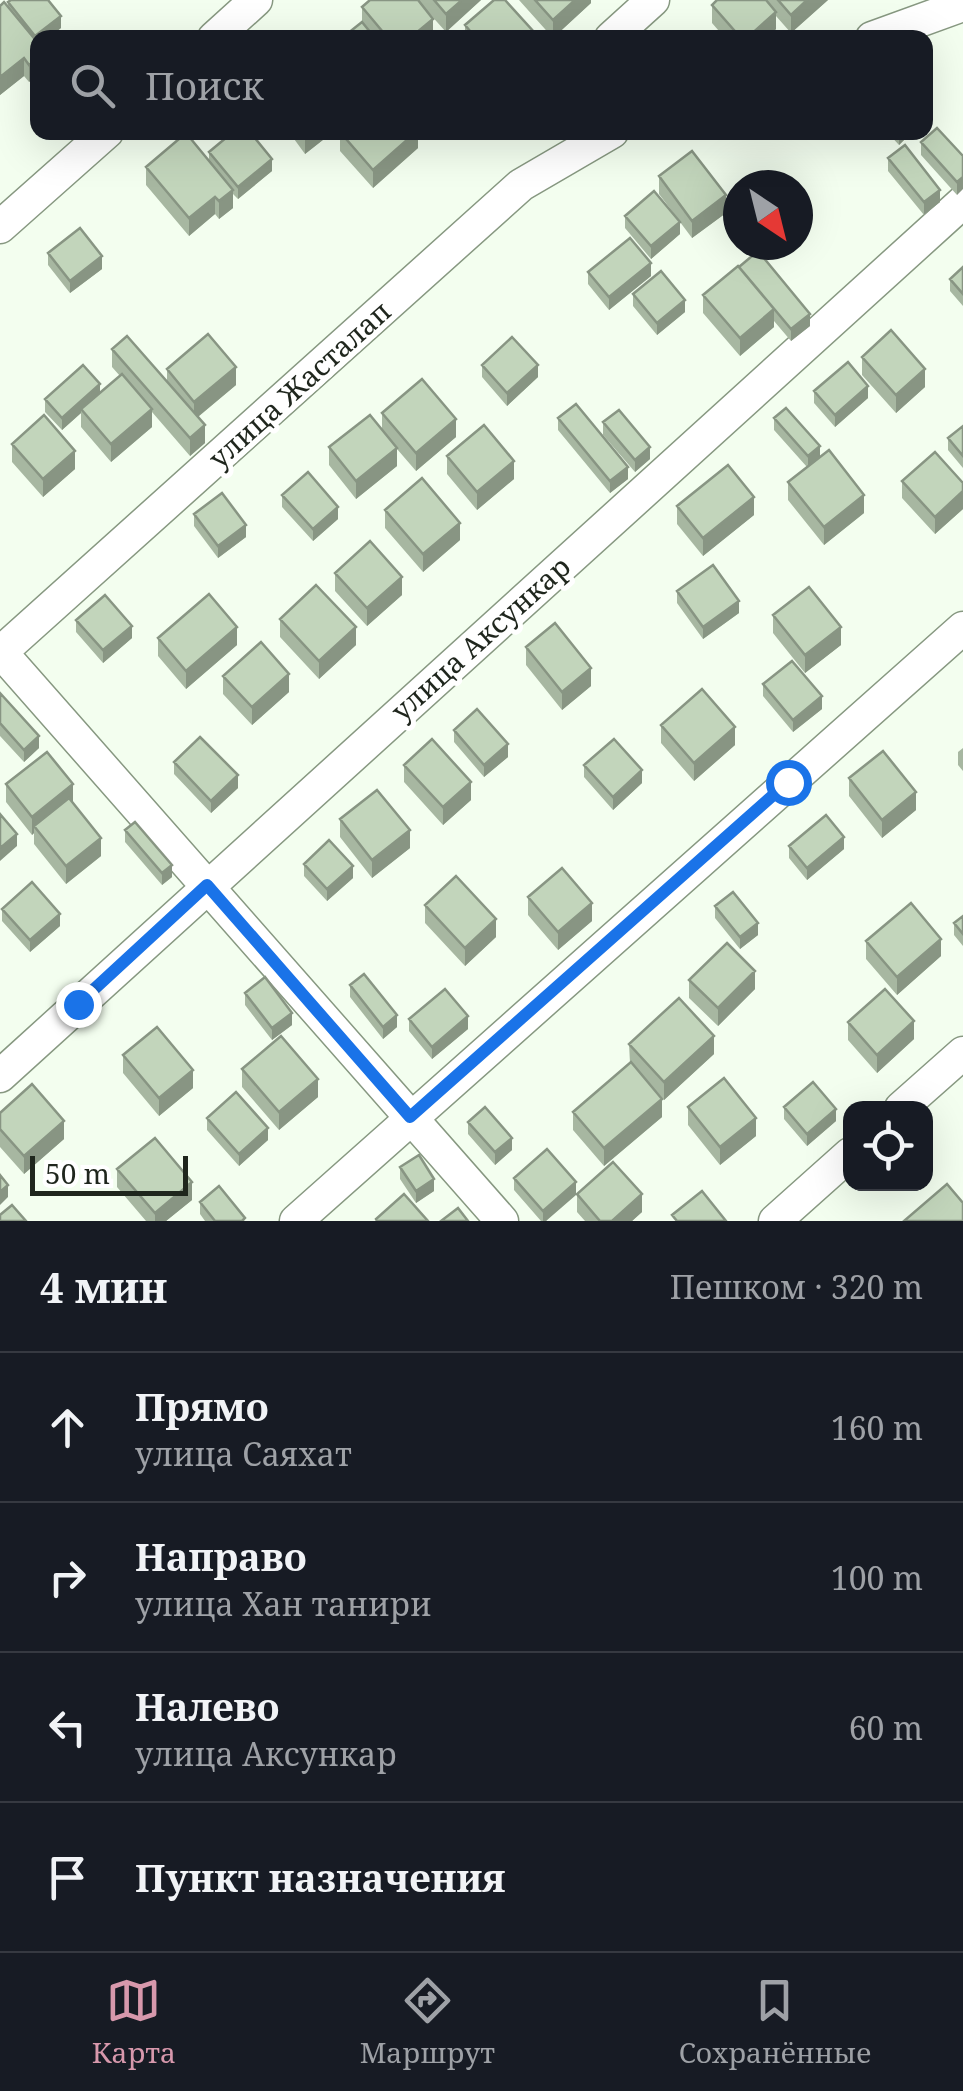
<!DOCTYPE html>
<html lang="ru">
<head>
<meta charset="utf-8">
<style>
	:root { --surface:#171b24; --page:#20242c; --text:#f1f3f6; --muted:#9ea1a6; --line:#363941; --accent:#d798ac }
	body { margin:0; font-family:"Noto Serif",serif; background:var(--page); color:var(--text) }
	.controls { position:absolute; right:30px; bottom:30px; display:grid; overflow:hidden; border-radius:20px; box-shadow:0 10px 40px #0002 }
	.controls button { width:90px; height:90px; display:grid; place-items:center; padding:0; border:0; border-bottom:2px solid var(--line); background:var(--surface); color:var(--text); font:50px sans-serif }
	.compass { position:absolute; left:723px; top:170px; width:90px; height:90px; border-radius:50%; background:var(--surface); box-shadow:0 10px 40px #0002; rotate:145deg }
	.scale { position:absolute; left:30px; bottom:25px; width:158px; box-sizing:border-box; padding-left:10px; border:5px solid #1f261d; border-top:0; font-size:28px; line-height:35px; white-space:nowrap; color:#1f261d; -webkit-text-stroke:8px #fff; paint-order:stroke }
	.stop { position:absolute; width:30px; height:30px; margin:-22px; border:8px solid #1a73e8; border-radius:50%; background:#fff }
	.stop.end { background:#1a73e8; border-color:#fff; box-shadow:0 2px 10px #0008 }
	.list { margin:0; padding:0; list-style:none }
	h2 { display:flex; justify-content:space-between; align-items:center; height:130px; margin:0; padding:0 40px; font-size:42px }
	h2 small { font-size:32px; font-weight:400; color:var(--muted) }
	.list li { display:grid; grid-template-columns:65px 1fr auto; gap:30px; align-items:center; box-sizing:border-box; height:150px; padding:0 40px; border-top:2px solid var(--line) }
	.list b { display:block; font-size:38px; white-space:nowrap }
	.list p { margin:0; font-size:32px; white-space:nowrap; color:var(--muted) }
	.list em { font-size:32px; font-style:normal; color:var(--muted) }
	.icon { flex:none; width:55px; height:55px; fill:none; stroke:currentColor; stroke-width:2; stroke-linecap:round; stroke-linejoin:round }
	.map { position:relative; flex:none; width:963px; height:1221px; overflow:hidden }
	.search { position:absolute; background:var(--surface); box-shadow:0 10px 40px #0002; left:30px; right:30px; top:30px; height:110px; display:flex; align-items:center; gap:25px; box-sizing:border-box; padding:0 35px; border-radius:20px; color:var(--muted); font-size:38px }
	.sheet { height:730px; background:var(--surface) }
	nav { display:flex; justify-content:space-around; align-items:center; box-sizing:border-box; height:140px; border-top:2px solid var(--line); background:var(--surface); font-size:28px; color:var(--muted) }
	nav a { display:grid; justify-items:center; gap:5px }
	nav .on { color:var(--accent) }
	.map>svg:first-child { display:block }
	.lines { fill:none; stroke-linecap:round; stroke-linejoin:round }
	.minor-casing { stroke:#879881; stroke-width:35 }
	.minor { stroke:#fff; stroke-width:32 }
	.wall { fill:#a7b7a1 }
	.shaded-wall { fill:#889583 }
	.building { fill:#c2d5bb; stroke:#889583; stroke-width:2.5 }
	.route { stroke:#1a73e8; stroke-width:12 }
	.labels { text-anchor:middle; dominant-baseline:central; stroke-width:10; stroke-linejoin:round; paint-order:stroke }
	.street-label { font-size:28px; fill:#1f261d; stroke:#fff }
</style>
</head>
<body>
<div class="map">
<svg width="963" height="1221" viewBox="0 0 963 1221">
	<rect width="100%" height="100%" fill="#f3feef"/>
	<g class="lines">
		<defs>
			<path id="minor" d="M214,38l42,-38
				M611,38l42,-38
				M872,38l91,-33
				M0,227l107,-95
				M0,651l502,570
				M0,653l521,-468 91,-53
				M0,1076l963,-874
				M901,1108l62,-55
				M296,1221l667,-593
				M775,1221l75,-67"/>
		</defs>
		<!-- minor casing -->
		<use href="#minor" class="minor-casing"/>
		<!-- minor -->
		<use href="#minor" class="minor"/>
	</g>
	<!-- wall -->
	<path class="wall" d="M370,0h111l-35,32 -26,-29 13,34 -1,1h-90l20,-16v-15z
		M519,0h72v3l-38,35z
		M717,0h111l-37,33 -15,-17v13l-9,9h-42l-13,-15v-18z
		M8,2l53,26 -23,10 -9,44 -5,-6 -24,19v-89l8,1z
		M465,25l69,13h-69z
		M289,132h44l-28,22z
		M418,132v16l-45,40 -33,-37v-18z
		M887,132h25l-13,13z
		M921,142l42,14 -6,39 -36,-40z
		M209,152l63,19 -34,28 -5,-5v14l-14,11 -4,-5 -26,22 -43,-51v-18l63,-6z
		M888,158l52,44 -16,13 -36,-44z
		M659,176l67,37 -34,25 -12,-16v12l-29,25 -26,-31v-12l53,3 -19,-25z
		M48,253l54,16 -32,24 -22,-28z
		M738,266l72,60 -19,15 -17,-20v6l-34,29 -37,-43v-18z
		M963,267v39l-13,-15v-12z
		M588,272l63,4 -42,34 -21,-26z
		M633,294l52,18 -28,23 -24,-29z
		M112,349l55,32v-12l69,16 -38,32 7,26 -15,13 -38,-44v15l-41,35 -30,-35v-14l-19,17 -17,-18v-13l55,-6 20,-17 -8,-9z
		M862,357l63,30 -29,26 -34,-38z
		M482,365l56,12 -31,29 -25,-29z
		M814,391l54,7 -33,29 -21,-24z
		M382,413l74,24 -40,34 -19,-22v17l-41,33 -27,-34v-18l53,-17z
		M558,418l70,61 -18,14 -52,-63z
		M774,418l46,39 44,56 -40,32 -36,-45v-18l19,-15 -33,-37z
		M603,422l47,37 -15,13 -32,-37z
		M963,426v42l-15,-18v-12z
		M12,444l63,25 -32,28 -31,-35z
		M447,456l67,23 -37,31 -30,-36z
		M902,481l61,2v26l-28,25 -33,-36z
		M282,495l56,24 -25,22 -31,-34z
		M677,506l77,9 -51,41 -26,-32z
		M385,510l75,30 -37,32 -38,-44z
		M194,514l52,23 -28,21 -24,-32z
		M335,573l67,22 -35,31 -32,-35z
		M677,591l62,22 -36,26 -26,-36z
		M773,615l68,30 -36,28 -32,-40z
		M280,619l76,26 -37,34 -39,-42z
		M76,620l56,18 -29,25 -27,-31z
		M158,638l79,7 -51,44 -28,-33z
		M526,647l65,39 -29,24 -36,-45z
		M223,676l66,16 -37,33 -29,-31z
		M763,684l59,25 -29,23 -30,-36z
		M0,693l39,55 -15,14 -24,-26z
		M661,725l74,20 -41,36 -33,-38z
		M454,730l54,27 -24,20 -30,-35z
		M963,748v23l-5,-6v-13z
		M174,762l64,26 -27,25 -37,-39z
		M404,765l67,35 -28,25 -39,-43z
		M584,765l58,18 -29,27 -29,-33z
		M849,778l67,32 -34,28 -33,-42z
		M6,784l67,18 28,54 -35,28 -32,-40v-11l-2,2 -26,-33z
		M340,819l70,29 -38,30 -32,-41z
		M125,830l47,47 -10,8 -37,-43z
		M789,846l55,3 -37,31 -18,-22z
		M304,864l49,14 -26,23 -23,-25z
		M528,897l64,24 -34,29 -30,-35z
		M425,905l71,32 -31,29 -40,-43z
		M715,906l43,29 -18,14 -25,-31z
		M2,909l58,17 -30,26 -28,-31z
		M963,916v30l-9,-11v-12z
		M866,941l75,15 -44,39 -31,-36z
		M689,980l66,9 -37,37 -29,-28z
		M350,985l47,42 -14,12 -33,-42z
		M245,993l47,32 -20,15 -27,-35z
		M409,1019l59,10 -36,30 -23,-28z
		M848,1022l66,17 -37,34 -29,-33z
		M629,1044l85,10 -50,46 -15,-17 13,34 -58,49 -31,-36v-18l57,-49z
		M123,1055l70,33 -34,28 -36,-43z
		M242,1069l76,28 -39,33 -37,-43z
		M688,1107l68,29 -36,29 -32,-40z
		M784,1107l52,14 -29,25 -23,-27z
		M0,1113l64,26 -40,35 -24,-27z
		M207,1118l61,22 -29,26 -32,-36z
		M468,1122l44,28 -17,15 -27,-31z
		M400,1167l34,24 -18,12 -16,-24z
		M117,1169l75,31 -26,21h-20l-29,-34z
		M514,1178l62,4 -30,39h-5l-27,-31z
		M577,1194l65,18 -10,9h-47l-8,-9z
		M200,1202l45,19h-40l-5,-7z"/>
	<!-- shaded-wall -->
	<path class="shaded-wall" d="M462,0h19l-35,32v-18z
		M575,0h16v3l-38,35v-18z
		M807,0h21l-37,33v-18z
		M776,12v17l-9,9h-20z
		M61,16v12l-12,10h-11v9l-3,2v-13z
		M433,19v18l-23,1z
		M24,58v18l-24,19v-18z
		M38,58v18l-9,6v-17z
		M310,132h23l-28,22v-18z
		M416,132h2v16l-45,40v-18z
		M899,132h13l-13,13z
		M272,159v12l-34,28v-12z
		M963,177v12l-6,6v-13z
		M233,190v18l-14,11v-18z
		M940,190v12l-16,13v-13z
		M726,195v18l-34,25v-17z
		M215,197v17l-26,22v-18z
		M680,222v12l-29,25v-13z
		M102,256v13l-32,24v-12z
		M651,263v13l-42,34v-13z
		M685,300v12l-28,23v-12z
		M774,309v18l-34,29v-18z
		M810,314v12l-19,15v-12z
		M538,365v12l-31,29v-13z
		M236,367v18l-42,35v-18z
		M925,369v18l-29,26v-18z
		M100,384v12l-19,13v4l-19,17v-12z
		M868,386v12l-33,29v-12z
		M152,409v18l-41,35v-18z
		M456,419v18l-40,34v-18z
		M205,425v18l-15,13v-18z
		M820,446v12l-12,10v-12z
		M650,447v12l-15,13v-12z
		M397,448v18l-41,33v-18z
		M75,451v18l-32,28v-18z
		M514,461v18l-37,31v-18z
		M628,467v12l-18,14v-12z
		M963,491v18l-28,25v-17z
		M864,495v18l-40,32v-18z
		M754,497v18l-51,41v-18z
		M338,507v12l-25,22v-12z
		M460,523v17l-37,32v-18z
		M246,525v12l-28,21v-12z
		M402,577v18l-35,31v-18z
		M739,601v12l-36,26v-12z
		M132,626v12l-29,25v-13z
		M237,627v18l-51,44v-18z
		M356,627v18l-37,34v-18z
		M841,627v18l-36,28v-18z
		M591,668v18l-29,24v-18z
		M289,674v18l-37,33v-18z
		M822,696v13l-29,23v-12z
		M735,727v18l-41,36v-18z
		M39,736v12l-15,14v-12z
		M508,744v13l-24,20v-12z
		M642,770v13l-29,27v-13z
		M238,775v13l-27,25v-12z
		M471,782v18l-28,25v-18z
		M73,784v18l-39,24v7l-2,2v-18z
		M916,792v18l-34,28v-18z
		M410,830v18l-38,30v-18z
		M17,834v12l-17,15v-13z
		M844,837v12l-37,31v-12z
		M101,838v18l-35,28v-18z
		M172,865v12l-10,8v-12z
		M353,866v12l-26,23v-12z
		M592,903v18l-34,29v-18z
		M60,914v12l-30,26v-12z
		M496,919v18l-31,29v-18z
		M758,923v12l-18,14v-12z
		M941,939v17l-44,39v-18z
		M755,971v18l-37,37v-18z
		M292,1013v12l-20,15v-12z
		M397,1015v12l-14,12v-12z
		M468,1016v13l-36,30v-12z
		M914,1021v18l-37,34v-18z
		M714,1036v18l-50,46v-18z
		M193,1070v18l-34,28v-18z
		M318,1079v18l-39,33v-18z
		M662,1099v18l-58,49v-18z
		M836,1109v12l-29,25v-12z
		M756,1118v18l-36,29v-18z
		M64,1121v18l-40,35v-18z
		M268,1128v12l-29,26v-12z
		M512,1138v12l-17,15v-13z
		M434,1179v12l-18,12v-12z
		M192,1182v18l-26,21h-11v-8z
		M576,1182v13l-30,26h-3v-10z
		M8,1185v12l-8,8v-13z
		M642,1194v18l-10,9h-20z"/>
	<!-- building -->
	<path class="building" d="M11,0h37l13,16 -26,20 -27,-34z
		M370,0h48l15,19 -23,19h-22l-26,-31z
		M434,0h28l-16,14z
		M494,0h11l29,32 -6,6h-52l-11,-13z
		M535,0h40l-22,20z
		M717,0h49l10,12 -29,26h-6l-29,-33z
		M778,0h29l-16,15z
		M4,2l34,41v15l-9,7 -5,-7 -24,19v-71z
		M362,22l13,16h-33z
		M937,128l26,28v21l-6,5 -36,-40z
		M233,132h17l22,27 -34,28 -29,-35z
		M340,132h76l-43,38z
		M186,133l47,57 -14,11 -4,-4 -26,21 -43,-51z
		M905,145l35,45 -16,12 -36,-44z
		M692,151l34,44 -34,26 -33,-45z
		M654,191l26,31 -29,24 -26,-30z
		M80,228l22,28 -32,25 -22,-28z
		M630,238l21,25 -42,34 -21,-25z
		M758,251l52,63 -19,15 -52,-62z
		M738,266l36,43 -34,29 -37,-43z
		M963,267v27l-13,-15z
		M661,271l24,29 -28,23 -24,-29z
		M891,330l34,39 -29,26 -34,-38z
		M208,334l28,33 -42,35 -27,-33z
		M127,336l78,89 -15,13 -78,-89z
		M512,337l26,28 -31,28 -25,-28z
		M848,362l20,24 -33,29 -21,-24z
		M83,365l17,19 -38,34 -17,-19z
		M122,374l30,35 -41,35 -30,-35z
		M422,379l34,40 -40,34 -34,-40z
		M576,404l52,63 -18,14 -52,-63z
		M786,408l34,38 -12,10 -34,-38z
		M619,410l31,37 -15,13 -32,-38z
		M44,415l31,36 -32,28 -31,-35z
		M370,415l27,33 -41,33 -27,-34z
		M484,425l30,36 -37,31 -30,-36z
		M963,426v30l-15,-18z
		M829,450l35,45 -40,32 -36,-45z
		M935,452l28,31v8l-28,26 -33,-36z
		M728,465l26,32 -51,41 -26,-32z
		M308,472l30,35 -25,22 -31,-34z
		M422,478l38,45 -37,31 -38,-44z
		M222,493l24,32 -28,21 -24,-32z
		M370,541l32,36 -35,31 -32,-35z
		M713,565l26,36 -36,26 -26,-36z
		M316,585l40,42 -37,34 -39,-42z
		M809,587l32,40 -36,28 -32,-40z
		M209,594l28,33 -51,44 -28,-33z
		M105,595l27,31 -29,24 -27,-30z
		M555,623l36,45 -29,24 -36,-45z
		M261,642l28,32 -37,33 -29,-31z
		M792,661l30,35 -29,24 -30,-36z
		M702,689l33,38 -41,36 -33,-38z
		M0,693l39,43 -15,14 -24,-27z
		M477,709l31,35 -24,21 -30,-35z
		M200,737l38,38 -27,26 -37,-39z
		M432,739l39,43 -28,25 -39,-42z
		M614,739l28,31 -29,27 -29,-32z
		M883,751l33,41 -34,28 -33,-42z
		M47,752l26,32 -41,33 -26,-33z
		M377,790l33,40 -38,30 -32,-41z
		M69,798l32,40 -35,28 -32,-40z
		M0,814l17,20 -17,14z
		M826,815l18,22 -37,31 -18,-22z
		M135,822l37,43 -10,8 -37,-43z
		M329,840l24,26 -26,23 -23,-25z
		M562,868l30,35 -34,29 -30,-35z
		M456,876l40,43 -31,29 -40,-43z
		M32,882l28,32 -30,26 -28,-31z
		M733,892l25,31 -18,14 -25,-31z
		M911,903l30,36 -44,38 -31,-36z
		M963,916v18l-9,-11z
		M727,943l28,28 -37,37 -29,-28z
		M364,974l33,41 -14,12 -33,-42z
		M265,977l27,36 -20,15 -27,-35z
		M445,989l23,27 -36,31 -23,-28z
		M885,989l29,32 -37,34 -29,-33z
		M679,998l35,38 -50,46 -35,-38z
		M157,1027l36,43 -34,28 -36,-43z
		M281,1036l37,43 -39,33 -37,-43z
		M631,1062l31,37 -58,49 -31,-36z
		M724,1078l32,40 -36,29 -32,-40z
		M813,1082l23,27 -29,25 -23,-27z
		M32,1084l32,37 -40,35 -24,-27v-16z
		M236,1092l32,36 -29,26 -32,-36z
		M485,1107l27,31 -17,14 -27,-30z
		M155,1138l37,44 -37,31 -38,-44z
		M547,1149l29,33 -33,29 -29,-33z
		M419,1155l15,24 -18,12 -16,-24z
		M613,1162l29,32 -30,27h-12l-23,-27z
		M0,1175l8,10 -8,7z
		M947,1184l16,19v18h-59z
		M219,1186l26,32 -3,3h-27l-15,-19z
		M702,1191l24,30h-49l-5,-6z
		M404,1194l24,27h-51l-1,-2z
		M12,1205l14,16h-26v-6z
		M458,1208l10,13h-27z"/>
	<g class="lines">
		<!-- route -->
		<path class="route" d="M78,1004l129,-119 203,232 378,-335"/>
	</g>
	<g class="labels">
		<!-- street labels -->
		<g class="street-label">
			<text transform="translate(299 384) rotate(-42)">улица Жасталап</text>
			<text transform="translate(480 638) rotate(-42)">улица Аксункар</text>
		</g>
	</g>
</svg>
<div class="controls">
<button><svg class="icon" aria-label="locate" viewBox="0 0 24 24"><circle cx="12" cy="12" r="6"/><path d="M12 2v4M12 18v4M2 12h4M18 12h4"/></svg></button>
</div>
<svg class="compass" viewBox="-18 -18 36 36"><path d="M0-13l5 13h-10z" fill="#e53935"/><path d="M0 13l5-13h-10z" fill="#9ea1a6"/></svg>
<div class="scale">50 m</div>
<div class="stop" style="left:788px;top:782px"></div>
<div class="stop end" style="left:78px;top:1004px"></div>
<div class="search"><svg class="icon" aria-label="search" viewBox="0 0 24 24"><circle cx="10" cy="10" r="6"/><path d="M15 15l6 6"/></svg>Поиск</div>
</div>
<section class="sheet">
<h2>4 мин<small>Пешком · 320 m</small></h2>
<ul class="list">
<li><svg class="icon" aria-label="ahead" viewBox="0 0 24 24"><path d="M12 20V5M6 11l6-6 6 6"/></svg><div><b>Прямо</b><p>улица Саяхат</p></div><em>160 m</em></li>
<li><svg class="icon" aria-label="right" viewBox="0 0 24 24"><path d="M7 20v-9h11M14 6l5 5-5 5"/></svg><div><b>Направо</b><p>улица Хан танири</p></div><em>100 m</em></li>
<li><svg class="icon" aria-label="left" viewBox="0 0 24 24"><path d="M17 20v-9H6M10 6l-5 5 5 5"/></svg><div><b>Налево</b><p>улица Аксункар</p></div><em>60 m</em></li>
<li><svg class="icon" aria-label="arrive" viewBox="0 0 24 24"><path d="M6 21V4h12l-3 4 3 4H6"/></svg><div><b>Пункт назначения</b></div></li>
</ul>
</section>
<nav>
<a class="on"><svg class="icon" aria-label="map" viewBox="0 0 24 24"><path d="M3 6l6-2 6 2 6-2v14l-6 2-6-2-6 2zM9 4v14M15 6v14"/></svg>Карта</a>
<a><svg class="icon" aria-label="directions" viewBox="0 0 24 24"><path d="M12 3l9 9-9 9-9-9zM9 14v-3h6M13 9l2 2-2 2"/></svg>Маршрут</a>
<a><svg class="icon" aria-label="saved" viewBox="0 0 24 24"><path d="M7 4h10v16l-5-4-5 4z"/></svg>Сохранённые</a>
</nav>
</body>
</html>
